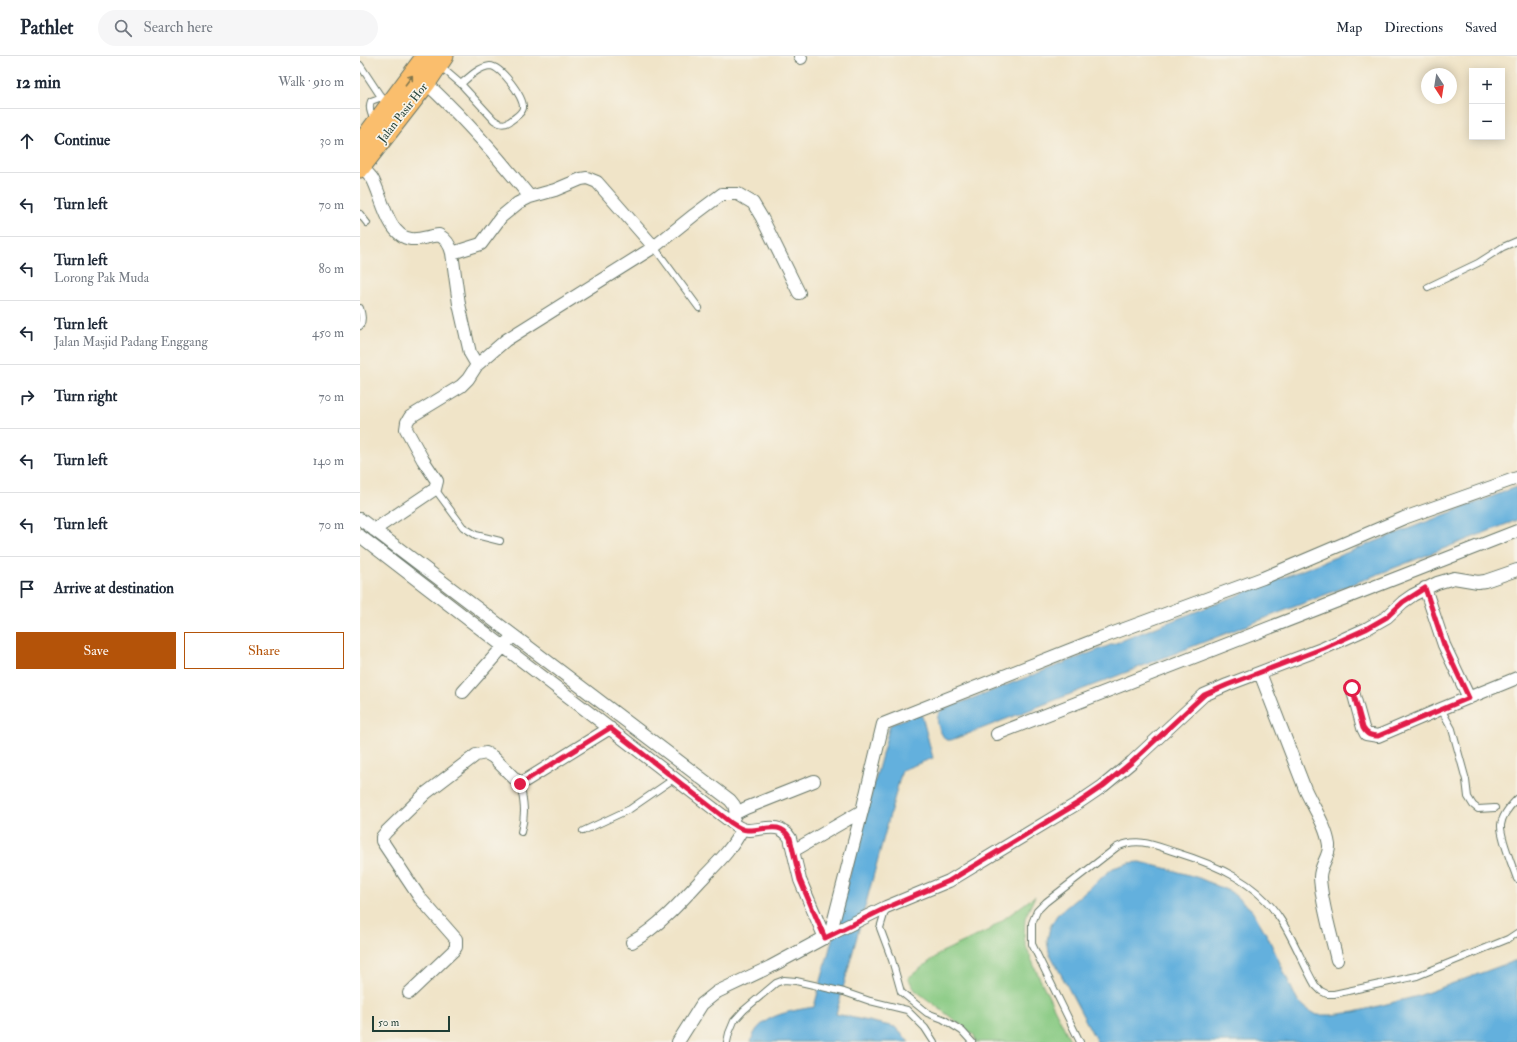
<!DOCTYPE html>
<html lang="en">
<head>
<meta charset="utf-8">
<style>
	:root { --surface:#fff; --page:#f6f6f7; --text:#1f2937; --muted:#747a83; --line:#e0e1e3; --accent:#b45309 }
	body { margin:0; font-family:"IM FELL Double Pica",serif; background:var(--page); color:var(--text) }
	.controls { position:absolute; right:12px; top:12px; display:grid; overflow:hidden; border-radius:0px; box-shadow:0 2px 10px #0003 }
	.controls button { width:36px; height:36px; display:grid; place-items:center; padding:0; border:0; border-bottom:1px solid var(--line); background:var(--surface); color:var(--text); font:20px sans-serif }
	.compass { position:absolute; left:1061px; top:12px; width:36px; height:36px; border-radius:50%; background:var(--surface); box-shadow:0 2px 10px #0003; rotate:168deg }
	.scale { position:absolute; left:12px; bottom:10px; width:78px; box-sizing:border-box; padding-left:4px; border:2px solid #1f3d34; border-top:0; font-size:11px; line-height:14px; white-space:nowrap; color:#1f3d34; -webkit-text-stroke:3px #f7f3e8; paint-order:stroke }
	.stop { position:absolute; width:12px; height:12px; margin:-9px; border:3px solid #e11d48; border-radius:50%; background:#fff }
	.stop.end { background:#e11d48; border-color:#fff; box-shadow:0 1px 4px #0008 }
	.list { margin:0; padding:0; list-style:none }
	h2 { display:flex; justify-content:space-between; align-items:center; height:52px; margin:0; padding:0 16px; font-size:17px }
	h2 small { font-size:13px; font-weight:400; color:var(--muted) }
	.list li { display:grid; grid-template-columns:26px 1fr auto; gap:12px; align-items:center; box-sizing:border-box; height:64px; padding:0 16px; border-top:1px solid var(--line) }
	.list b { display:block; font-size:15px; white-space:nowrap }
	.list p { margin:0; font-size:13px; white-space:nowrap; color:var(--muted) }
	.list em { font-size:13px; font-style:normal; color:var(--muted) }
	.actions { display:flex; gap:8px; padding:12px 16px }
	.actions a { flex:1; padding:9px 0; border:1px solid var(--accent); border-radius:0px; text-align:center; font-size:14px; color:var(--accent) }
	.actions .main { background:var(--accent); color:#fff }
	.icon { flex:none; width:22px; height:22px; fill:none; stroke:currentColor; stroke-width:2; stroke-linecap:round; stroke-linejoin:round }
	.map { position:relative; flex:none; width:1157px; height:986px; overflow:hidden }
	header { display:flex; align-items:center; gap:24px; box-sizing:border-box; height:56px; padding:0 20px; background:var(--surface); border-bottom:1px solid var(--line) }
	header strong { font-size:19px }
	nav { display:flex; gap:22px; margin-inline-start:auto; font-size:14px }
	.search { width:280px; height:36px; background:var(--page); display:flex; align-items:center; gap:10px; box-sizing:border-box; padding:0 14px; border-radius:22px; color:var(--muted); font-size:15px }
	main { display:flex }
	aside { flex:1; background:var(--surface) }
	.map>svg:first-child { display:block }
	.green { fill:#86c981; stroke:#52835a }
	.water { fill:#64b0dd; stroke:#427688 }
	.lines { fill:none; stroke-linecap:round; stroke-linejoin:round }
	.lane-casing { stroke:#687768; stroke-width:8 }
	.street-casing { stroke:#687768; stroke-width:14 }
	.primary-casing { stroke:#687768; stroke-width:21 }
	.lane { stroke:#fff; stroke-width:6 }
	.street { stroke:#fff; stroke-width:12 }
	.primary { stroke:#fabe6d; stroke-width:19 }
	.oneway { stroke:#82774e }
	.route { stroke:#e11d48; stroke-width:5 }
	.labels { text-anchor:middle; dominant-baseline:central; stroke-width:3.5; stroke-linejoin:round; paint-order:stroke }
	.street-label { font-size:12px; fill:#1f3d34; stroke:#f7f3e8 }
</style>
</head>
<body>
<header>
<strong>Pathlet</strong>
<div class="search"><svg class="icon" aria-label="search" viewBox="0 0 24 24"><circle cx="10" cy="10" r="6"/><path d="M15 15l6 6"/></svg>Search here</div>
<nav><a>Map</a><a>Directions</a><a>Saved</a></nav>
</header>
<main>
<aside>
<h2>12 min<small>Walk · 910 m</small></h2>
<ul class="list">
<li><svg class="icon" aria-label="ahead" viewBox="0 0 24 24"><path d="M12 20V5M6 11l6-6 6 6"/></svg><div><b>Continue</b></div><em>30 m</em></li>
<li><svg class="icon" aria-label="left" viewBox="0 0 24 24"><path d="M17 20v-9H6M10 6l-5 5 5 5"/></svg><div><b>Turn left</b></div><em>70 m</em></li>
<li><svg class="icon" aria-label="left" viewBox="0 0 24 24"><path d="M17 20v-9H6M10 6l-5 5 5 5"/></svg><div><b>Turn left</b><p>Lorong Pak Muda</p></div><em>80 m</em></li>
<li><svg class="icon" aria-label="left" viewBox="0 0 24 24"><path d="M17 20v-9H6M10 6l-5 5 5 5"/></svg><div><b>Turn left</b><p>Jalan Masjid Padang Enggang</p></div><em>450 m</em></li>
<li><svg class="icon" aria-label="right" viewBox="0 0 24 24"><path d="M7 20v-9h11M14 6l5 5-5 5"/></svg><div><b>Turn right</b></div><em>70 m</em></li>
<li><svg class="icon" aria-label="left" viewBox="0 0 24 24"><path d="M17 20v-9H6M10 6l-5 5 5 5"/></svg><div><b>Turn left</b></div><em>140 m</em></li>
<li><svg class="icon" aria-label="left" viewBox="0 0 24 24"><path d="M17 20v-9H6M10 6l-5 5 5 5"/></svg><div><b>Turn left</b></div><em>70 m</em></li>
<li><svg class="icon" aria-label="arrive" viewBox="0 0 24 24"><path d="M6 21V4h12l-3 4 3 4H6"/></svg><div><b>Arrive at destination</b></div></li>
</ul>
<div class="actions"><a class="main">Save</a><a>Share</a></div>
</aside>
<div class="map">
<svg width="1157" height="986" viewBox="0 0 1157 986">
	<rect width="100%" height="100%" fill="#f7f3e8"/>
	<filter id="ink" filterUnits="userSpaceOnUse"><feTurbulence type="fractalNoise" baseFrequency=".025" numOctaves="2"/><feDisplacementMap in="SourceGraphic" scale="8" xChannelSelector="R" yChannelSelector="G"/><feConvolveMatrix kernelMatrix="1 2 1 2 8 2 1 2 1" color-interpolation-filters="sRGB"/></filter>
	<filter id="wash" filterUnits="userSpaceOnUse"><feTurbulence type="fractalNoise" baseFrequency=".012" numOctaves="4" result="noise"/><feDisplacementMap in="SourceGraphic" scale="16" xChannelSelector="R" yChannelSelector="G"/><feGaussianBlur stdDeviation="0.9" result="paint"/><feColorMatrix in="noise" values="0 0 0 0 0 0 0 0 0 0 0 0 0 0 0 0 0 1.4 0 .05"/><feComposite in="paint" operator="in"/></filter>
	<g filter="url(#wash)">
		<rect width="100%" height="100%" fill="#f0e4c8"/>
		<!-- green -->
		<path class="green" d="M675,840l-10,22 -1,20 3,11 11,26 33,67h-95l-2,-7 -59,-45 -7,-12 34,-26 47,-22z"/>
		<!-- water -->
		<path class="water" d="M1157,431v33l-544,212 -22,8h-5c-7,-8 -13,-23 -4,-30 192,-73 383,-150 575,-223z
			M561,656l12,46 -31,12 -66,244 59,13 14,15h-158c6,-27 40,-31 63,-35l76,-282z
			M780,806l25,6 34,10 32,14 21,18 16,27 29,63 10,9 10,6h14l24,-3 63,-16 99,-36v82h-420l-48,-90 -2,-11 3,-14 7,-12 56,-47 16,-5z"/>
	</g>
	<g filter="url(#ink)">
		<g class="lines">
			<defs>
				<path id="lane" d="M0,9l27,41
					M80,10l21,18 33,36c7,5 12,5 19,-1 4,-3 9,-6 10,-11 1,-11 -22,-42 -33,-42 -11,1 -21,11 -29,18
					M15,65c-4,-6 -7,-13 -4,-20l11,-4
					M0,158l7,9
					M294,191l45,61
					M1068,231l50,-24 25,-16 14,-6
					M0,252c2,7 3,12 0,18
					M75,433l28,38 13,8 24,6
					M1081,653l11,20 14,51 2,17 5,8 5,4 17,-1
					M160,728c4,17 6,31 1,48
					M1157,743c-7,7 -15,16 -16,26 -1,12 12,42 16,54
					M223,775l47,-22 45,-31
					M526,852l-6,20 12,32 9,32 26,21 16,6 19,12 10,11
					M367,986l2,-9 5,-12 10,-11 32,-27 8,-3 12,1 48,11 26,9 37,9 18,18 9,14
					M720,986l-48,-98v-21l5,-12 9,-9 71,-55c21,-10 37,-2 58,5 42,13 82,30 106,68 13,20 22,44 34,65l6,6 6,3h7l83,-18 91,-37 9,-6"/>
				<path id="street" d="M440,0l1,2
					M66,27c38,35 72,74 104,114
					M1,111c4,3 8,7 11,11 10,17 15,58 39,61 9,1 18,-3 28,-4 7,4 11,9 13,18l7,51 11,49 7,12 29,-25 148,-93 40,-32 28,-21h16l15,9 9,15 37,75
					M92,197l29,-9 20,-27 17,-14 12,-6 25,-7 26,-11 6,-1 10,4 57,65
					M0,463l370,281 4,5 2,8
					M14,474l61,-41 2,-8 -14,-21 -17,-31 1,-7 3,-5 51,-31 7,-7 9,-14
					M0,480l371,286c5,4 10,8 17,8 15,0 32,-9 42,8l10,42 25,58
					M1065,532l19,57 25,53
					M900,617c15,39 30,78 45,116 8,18 21,36 24,56 1,11 -9,20 -9,32 1,25 11,57 17,83
					M992,632l11,40 3,6 12,2 63,-27 76,-31
					M103,636l46,-52
					M637,678l520,-203
					M372,764l4,-7 10,-5 68,-27
					M433,795l69,-40 21,-87 217,-86 163,-60 141,-60 113,-40
					M470,879l32,-124
					M272,886c26,-15 47,-38 68,-61 15,-16 32,-31 42,-52
					M49,937l44,-42 3,-4v-8l-36,-41 -38,-57v-4l4,-5 40,-39 50,-38 10,-2 7,4 27,27 90,-56
					M318,986l24,-38 15,-12 53,-25 63,-34 53,-26 63,-26 129,-78 25,-17 29,-24 72,-67 23,-10 97,-37 42,-19 21,-12 16,-15 10,-7 24,-12 17,-5 24,4 7,-1 32,-11"/>
				<path id="primary" d="M0,89l66,-89
					M0,112l66,-85 18,-27"/>
			</defs>
			<!-- lane casing -->
			<use href="#lane" class="lane-casing"/>
			<!-- street casing -->
			<use href="#street" class="street-casing"/>
			<!-- primary casing -->
			<use href="#primary" class="primary-casing"/>
			<!-- lane -->
			<use href="#lane" class="lane"/>
			<!-- street -->
			<use href="#street" class="street"/>
			<!-- primary -->
			<use href="#primary" class="primary"/>
		</g>
		<!-- one-way arrows -->
		<defs><path id="oneway-shaft" d="M-6 0H5M1.5-3L5.5 0L1.5 3" fill="none" stroke-width="1.6" stroke-linecap="round" stroke-linejoin="round"/></defs>
		<use class="oneway" href="#oneway-shaft" transform="translate(49 24) rotate(-53)"/>
	</g>
	<g class="lines" filter="url(#ink)">
		<!-- route -->
		<path class="route" d="M160,728l90,-56 120,94c6,4 11,8 17,8 17,1 33,-10 43,8l10,42 25,58 61,-30 63,-27 129,-78 25,-17 29,-24 72,-67 23,-10 97,-37 42,-19 21,-12 16,-15 22,-14 19,57 25,53 -91,38c-7,0 -11,-1 -15,-8l-11,-40"/>
	</g>
	<g class="labels">
		<!-- street labels -->
		<g class="street-label">
			<text transform="translate(43 57) rotate(-52)">Jalan Pasir Hor</text>
		</g>
	</g>
</svg>
<div class="controls">
<button>+</button>
<button>−</button>
</div>
<svg class="compass" viewBox="-18 -18 36 36"><path d="M0-13l5 13h-10z" fill="#e53935"/><path d="M0 13l5-13h-10z" fill="#747a83"/></svg>
<div class="scale">50 m</div>
<div class="stop" style="left:992px;top:632px"></div>
<div class="stop end" style="left:160px;top:728px"></div>
</div>
</main>
</body>
</html>
